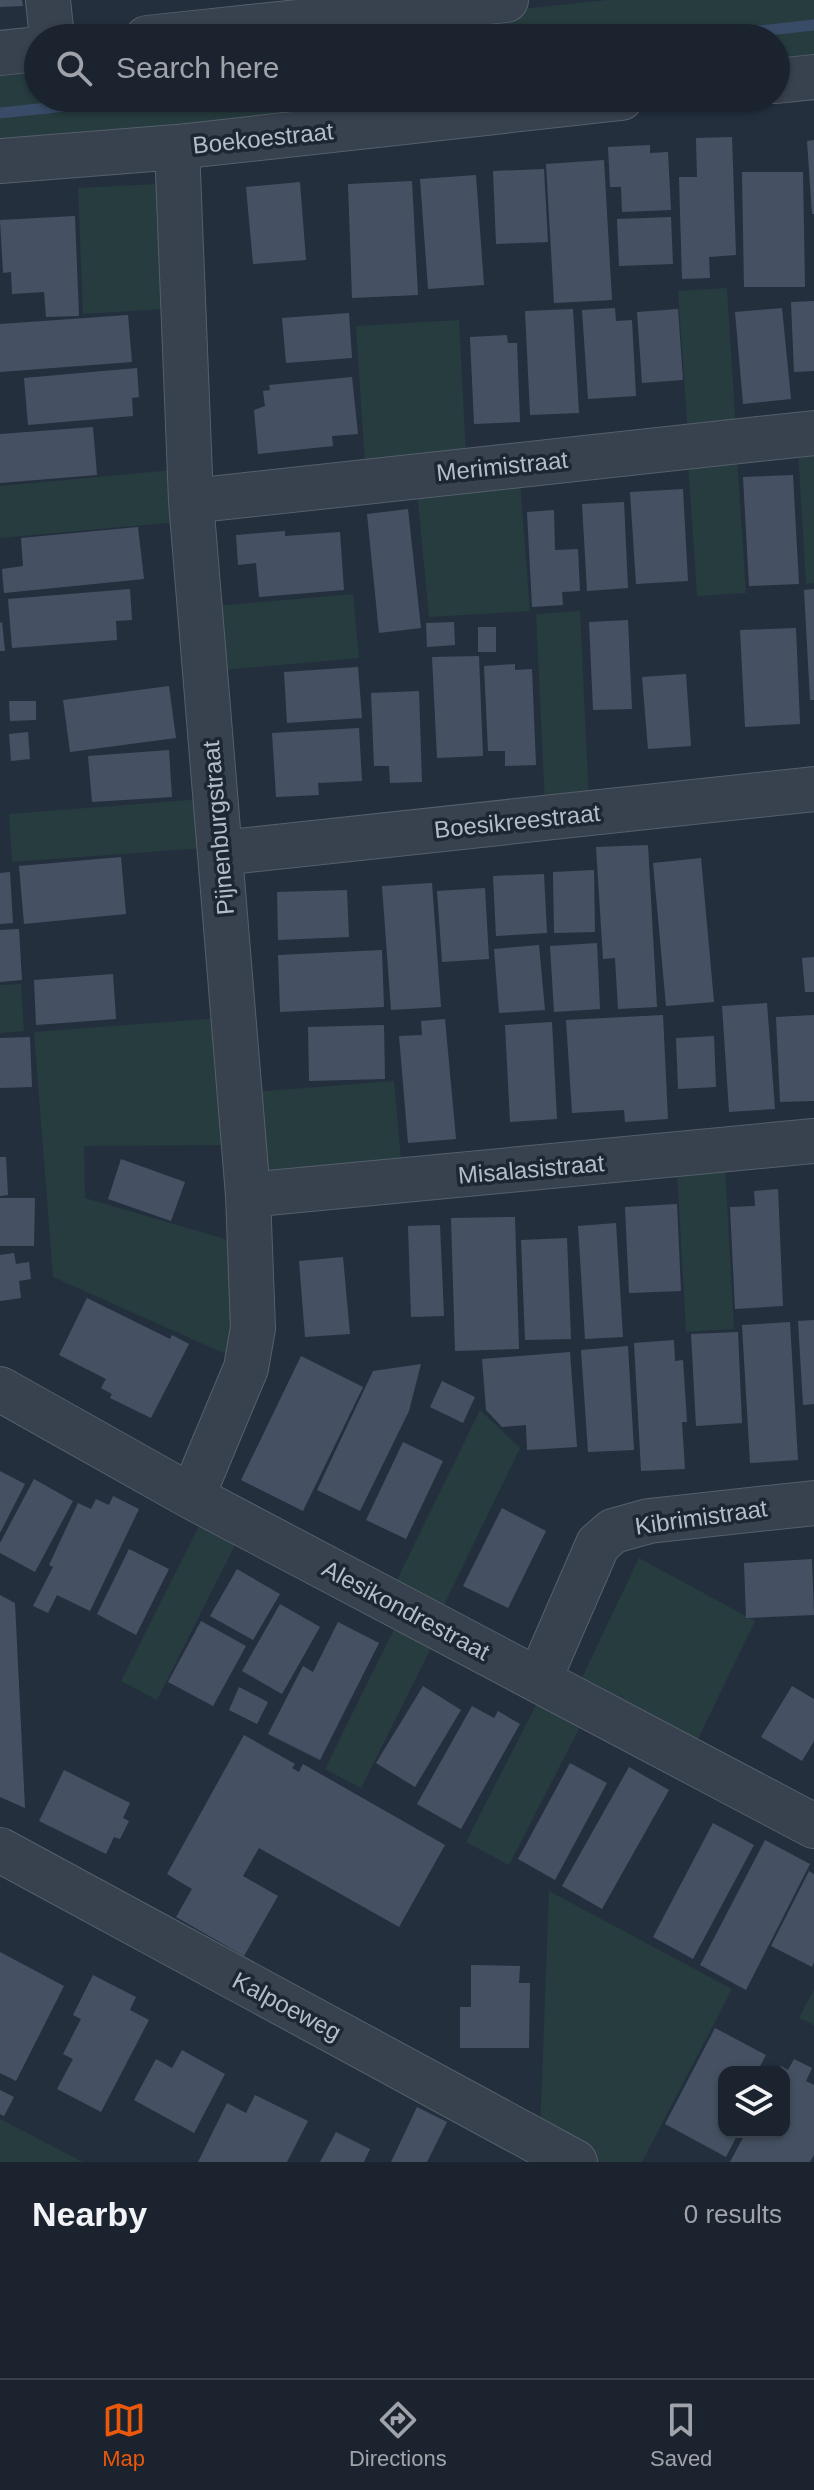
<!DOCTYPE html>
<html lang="en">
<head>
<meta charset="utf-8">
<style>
	:root { --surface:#1b232e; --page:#282f3a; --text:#f1f3f6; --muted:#a0a4aa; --line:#39404a; --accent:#ea580c }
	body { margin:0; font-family:Arial,sans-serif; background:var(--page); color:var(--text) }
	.controls { position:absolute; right:24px; bottom:24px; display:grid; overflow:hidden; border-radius:16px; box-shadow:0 2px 6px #0004 }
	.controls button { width:72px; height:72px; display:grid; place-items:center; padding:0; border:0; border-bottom:2px solid var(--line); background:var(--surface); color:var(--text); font:40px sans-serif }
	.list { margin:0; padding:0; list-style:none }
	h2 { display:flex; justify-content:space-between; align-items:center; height:104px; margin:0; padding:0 32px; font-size:34px }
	h2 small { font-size:26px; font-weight:400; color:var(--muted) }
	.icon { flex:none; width:44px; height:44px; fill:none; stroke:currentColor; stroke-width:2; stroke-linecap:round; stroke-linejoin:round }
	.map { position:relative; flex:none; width:814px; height:2162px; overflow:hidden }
	.search { position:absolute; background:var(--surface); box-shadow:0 2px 6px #0004; left:24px; right:24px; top:24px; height:88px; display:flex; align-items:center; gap:20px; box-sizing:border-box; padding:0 28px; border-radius:44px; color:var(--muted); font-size:30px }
	.sheet { height:216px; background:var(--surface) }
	nav { display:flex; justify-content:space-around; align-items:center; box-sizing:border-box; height:112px; border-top:2px solid var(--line); background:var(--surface); font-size:22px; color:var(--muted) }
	nav a { display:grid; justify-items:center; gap:4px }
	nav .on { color:var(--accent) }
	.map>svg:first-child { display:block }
	.green { fill:#263c3f }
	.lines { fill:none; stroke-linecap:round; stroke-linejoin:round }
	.stream { stroke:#394c67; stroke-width:11 }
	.building { fill:#455162 }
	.minor-casing { stroke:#565f6c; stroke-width:46 }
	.minor { stroke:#38414e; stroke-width:44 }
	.labels { text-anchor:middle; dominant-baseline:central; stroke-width:7; stroke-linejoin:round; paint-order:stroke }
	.street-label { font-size:24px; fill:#b4bcc9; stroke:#1d2633 }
</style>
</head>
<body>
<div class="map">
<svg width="814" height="2162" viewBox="0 0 814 2162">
	<rect width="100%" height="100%" fill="#242f3e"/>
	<!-- green -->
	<path class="green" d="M607,0h207v64l-38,5v-31h-528z
		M38,60v38h479l-517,54v-88z
		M156,184l6,125 -79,5 -5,-126z
		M727,288l9,144 -48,3 -10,-144z
		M459,320l7,136 -101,8 -9,-138z
		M814,448v135l-8,1 -8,-135z
		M737,458l9,135 -49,3 -9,-135z
		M173,470l4,52 -177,16v-52z
		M520,482l10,129 -101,6 -12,-126z
		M353,594l6,64 -137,12 -6,-64z
		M580,611l9,190 -44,5 -9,-192z
		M203,799l2,49 -193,14 -3,-48z
		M21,984l3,47 -24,2v-48z
		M219,1018l11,127 -146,1 1,52 150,44 4,118 -186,-83 -19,-245z
		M394,1081l8,91 -134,9 -15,-89z
		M725,1167l9,162 -48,3 -9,-162z
		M480,1410l40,38 -80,165 -47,-25z
		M202,1520l36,19 -81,161 -36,-19z
		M639,1558l116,63 -61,126 -116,-61z
		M398,1621l37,19 -74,148 -36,-19z
		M540,1697l44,22 -75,146 -43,-23z
		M549,1891l183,98 -90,173h-48l-54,-29z
		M814,1989v36l-15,-7z
		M0,2119l83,43h-83z"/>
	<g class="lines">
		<!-- stream -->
		<path class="stream" d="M697,38l117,-13
			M0,113l141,-15"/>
	</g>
	<!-- building -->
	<path class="building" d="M0,0h22l1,6 -23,1z
		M732,137l4,118 -27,2 1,21 -28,1 -3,-102h18l-1,-39z
		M814,140v74h-2l-5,-73z
		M650,145v8l18,-1 3,58 -49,2 -1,-25h-11l-2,-40z
		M604,160l8,140 -58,3 -8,-139z
		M544,169l4,73 -52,2 -3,-73z
		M742,172h61l2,115h-61z
		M476,175l8,110 -56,4 -8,-110z
		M412,181l6,114 -66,3 -4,-114z
		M300,182l6,78 -53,4 -7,-77z
		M75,216l4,100 -33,1 -2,-25 -32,2 -1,-22 -8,1 -3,-53z
		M671,217l2,47 -54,2 -2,-47z
		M814,301v70l-20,1 -3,-70z
		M615,308l1,13 16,-1 4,76 -48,3 -6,-89z
		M782,308l9,91 -48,5 -8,-92z
		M573,309l6,104 -49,2 -5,-104z
		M678,309l5,71 -41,3 -5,-71z
		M349,313l3,45 -66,5 -4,-45z
		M128,315l4,47 -132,10v-48z
		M507,335l1,8h9l3,79 -46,2 -4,-87z
		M137,368l2,29 -7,1 1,18 -105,9 -4,-47z
		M352,377l6,57 -26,2 1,10 -75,8 -4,-44 11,-4 -2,-15 7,-1 -1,-5z
		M93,427l4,48 -97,8v-49z
		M793,475l6,109 -50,2 -6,-109z
		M683,489l5,92 -52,3 -6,-92z
		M624,502l4,86 -41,3 -5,-87z
		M408,509l13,119 -42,5 -12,-119z
		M554,510l1,40 23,-1 2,42 -18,1 1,13 -31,2 -5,-95z
		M138,527l6,52 -140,14 -2,-24 21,-3 -2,-28z
		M285,531v5l55,-4 4,58 -85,7 -3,-34 -18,2 -2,-30z
		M130,589l2,31 -16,1 1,19 -105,8 -4,-49z
		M814,589v111h-4l-6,-110z
		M628,620l4,89 -39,1 -4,-88z
		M2,622l3,29h-5v-28z
		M454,622l1,23 -28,2 -1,-24z
		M478,627h18v25h-18z
		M796,628l4,96 -55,3 -5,-97z
		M479,656l4,100 -46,2 -5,-101z
		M515,664v6l17,-1 4,96 -31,1v-15h-17l-4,-85z
		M358,667l4,51 -75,5 -3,-51z
		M686,674l5,72 -43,3 -6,-72z
		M169,686l7,52 -106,14 -7,-52z
		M419,691l3,91 -32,1 -1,-17h-15l-3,-73z
		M9,701h27v19l-26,1z
		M359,728l3,53 -44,2 1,12 -43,2 -4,-64z
		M28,732l2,27 -19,2 -2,-27z
		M169,750l3,47 -80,5 -4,-46z
		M648,845l9,162 -39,2 -3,-51 -12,1 -7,-112z
		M121,857l5,57 -102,10 -5,-58z
		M701,858l13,144 -48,4 -13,-143z
		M594,870l1,62 -41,1 -1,-61z
		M10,872l3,51 -13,1v-51z
		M544,874l3,59 -51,3 -3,-60z
		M432,883l9,124 -50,3 -9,-124z
		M485,888l4,71 -47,3 -5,-71z
		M347,890l2,47 -71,3 -1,-48z
		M19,929l3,51 -22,2v-52z
		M597,943l3,66 -46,3 -4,-66z
		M539,945l6,65 -46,3 -5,-64z
		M382,950l2,57 -104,5 -2,-57z
		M814,957v35h-9l-3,-34z
		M113,974l3,45 -80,6 -2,-45z
		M767,1003l8,106 -46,3 -7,-106z
		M663,1015l5,104 -43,3 -1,-12 -52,3 -6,-93z
		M814,1015v86l-34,1 -4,-85z
		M445,1019l11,120 -48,4 -9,-107 23,-1 -1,-14z
		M552,1022l5,97 -47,3 -5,-97z
		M384,1025l1,54 -76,2 -1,-54z
		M714,1036l2,51 -38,2 -2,-51z
		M30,1037l2,50 -32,1v-50z
		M0,1157h6l2,38 -8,1z
		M121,1159l64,23 -14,39 -63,-22z
		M778,1189l5,117 -48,3 -5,-102 25,-1 -1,-15z
		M0,1198h35l-1,48h-34z
		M677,1204l4,87 -52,2 -4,-86z
		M515,1217l4,132 -64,2 -4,-133z
		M616,1223l7,114 -38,2 -7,-113z
		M440,1225l4,91 -33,1 -3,-91z
		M567,1238l4,101 -46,1 -4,-100z
		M14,1253l2,11 13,-2 2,17 -12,2 2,17 -21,3v-46z
		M343,1257l7,77 -45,3 -6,-76z
		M87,1298l83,41 2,-4 17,9 -38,74 -41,-20 2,-4 -11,-6 5,-9 -47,-24z
		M814,1320v84l-11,1 -5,-84z
		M790,1322l8,138 -48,3 -8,-138z
		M738,1332l4,91 -46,3 -5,-92z
		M674,1340l1,21 8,-1 4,62h-5l3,47 -44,2 -7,-128z
		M628,1346l6,104 -46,2 -7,-102z
		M570,1352l7,95 -50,3 -1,-25 -24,2 -16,-17 -4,-51z
		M301,1356l62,31 -60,124 -62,-31z
		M421,1364l-12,47 -49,100 -43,-21 56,-119z
		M442,1381l33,16 -12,26 -33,-16z
		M403,1442l40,19 -37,78 -40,-19z
		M0,1471l25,13 -25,49z
		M34,1479l39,22 -38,71 -35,-19v-10z
		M113,1496l26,13 -49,102 -33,-16 -9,18 -15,-7 20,-39 -4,-2 29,-62 13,6 5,-10 13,6z
		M502,1508l44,23 -38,77 -45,-22z
		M129,1549l40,20 -33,66 -39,-21z
		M812,1559l2,56 -68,3 -2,-55z
		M237,1569l43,25 -27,46 -43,-24z
		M0,1595l15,8 10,205 -25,-11z
		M280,1604l40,23 -38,67 -40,-23z
		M201,1621l45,25 -33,60 -45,-24z
		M338,1622l41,21 -59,117 -52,-26 35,-68 10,6z
		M423,1686l38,24 -46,77 -39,-24z
		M792,1686l22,13v42l-12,20 -41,-24z
		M239,1687l29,15 -11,22 -28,-14z
		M472,1706l22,12 4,-7 22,13 -59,105 -44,-25z
		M244,1735l51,29 -3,4 7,4 4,-8 142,81 -46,82 -140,-79 -16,28 35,20 -34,60 -68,-39 16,-28 -25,-15z
		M570,1763l37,20 -52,97 -37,-21z
		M629,1767l40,23 -67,119 -40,-23z
		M64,1770l66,33 -7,15 6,3 -9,18 -6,-2 -8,17 -67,-33z
		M713,1823l41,22 -61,114 -40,-22z
		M765,1840l45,24 -64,126 -46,-25z
		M809,1871l5,3v88l-2,5 -41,-21z
		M0,1952l64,34 -48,95 -16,-8z
		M471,1965l49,1 -1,17h11l-1,65h-69v-41h11z
		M93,1975l43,22 -6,13 19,10 -48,92 -44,-23 16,-30 -10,-5 18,-35 -8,-4z
		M715,2028l51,27 -9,17h-33v60h15l-13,25 -61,-33z
		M182,2050l43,24 -31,59 -60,-33 22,-41 16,9z
		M794,2059l18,9 -6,13 8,4v70l-4,7h-80l16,-30h38v-60h-6l3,-6 7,4z
		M0,2090l14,7 -10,19 -4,-2z
		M255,2095l53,26 -21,41h-89l29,-59 19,10z
		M417,2107l30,15 -20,40h-36z
		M336,2132l34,17 -6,13h-44z"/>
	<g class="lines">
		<defs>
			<path id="minor" d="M48,0l4,38
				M147,38l359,-38
				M0,53l38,-4
				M776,81l38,-4
				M177,147l14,354 57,694 5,133 -7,40 -54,129
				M0,161l177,-14 444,-49
				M191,501l623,-68
				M220,853l594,-64
				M248,1195l566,-54
				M0,1389l192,108 622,329
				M539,1680l59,-136 15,-13 36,-10 165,-18
				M0,1850l575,312"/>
		</defs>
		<!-- minor casing -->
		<use href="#minor" class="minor-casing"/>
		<!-- minor -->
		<use href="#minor" class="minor"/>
	</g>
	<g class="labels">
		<!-- street labels -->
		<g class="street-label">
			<text transform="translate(263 138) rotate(-6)">Boekoestraat</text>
			<text transform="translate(502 466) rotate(-6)">Merimistraat</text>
			<text transform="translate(517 821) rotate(-6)">Boesikreestraat</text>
			<text transform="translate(218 828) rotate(-95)">Pijnenburgstraat</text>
			<text transform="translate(531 1169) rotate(-5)">Misalasistraat</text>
			<text transform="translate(701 1517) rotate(-8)">Kibrimistraat</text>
			<text transform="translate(406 1610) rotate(28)">Alesikondrestraat</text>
			<text transform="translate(287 2006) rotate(28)">Kalpoeweg</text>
		</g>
	</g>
</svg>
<div class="controls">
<button><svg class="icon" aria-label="layers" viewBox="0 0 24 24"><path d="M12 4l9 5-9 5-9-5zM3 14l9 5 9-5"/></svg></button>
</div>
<div class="search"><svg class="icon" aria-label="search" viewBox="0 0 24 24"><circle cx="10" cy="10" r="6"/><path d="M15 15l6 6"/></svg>Search here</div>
</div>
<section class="sheet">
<h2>Nearby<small>0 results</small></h2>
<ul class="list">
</ul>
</section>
<nav>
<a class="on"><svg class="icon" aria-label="map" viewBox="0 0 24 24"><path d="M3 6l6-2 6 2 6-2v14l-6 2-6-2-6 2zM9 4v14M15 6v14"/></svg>Map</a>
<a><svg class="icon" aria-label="directions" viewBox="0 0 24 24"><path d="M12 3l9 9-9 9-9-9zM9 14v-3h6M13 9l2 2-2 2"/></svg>Directions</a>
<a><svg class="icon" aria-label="saved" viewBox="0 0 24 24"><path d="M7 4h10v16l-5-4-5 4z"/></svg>Saved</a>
</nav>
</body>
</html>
